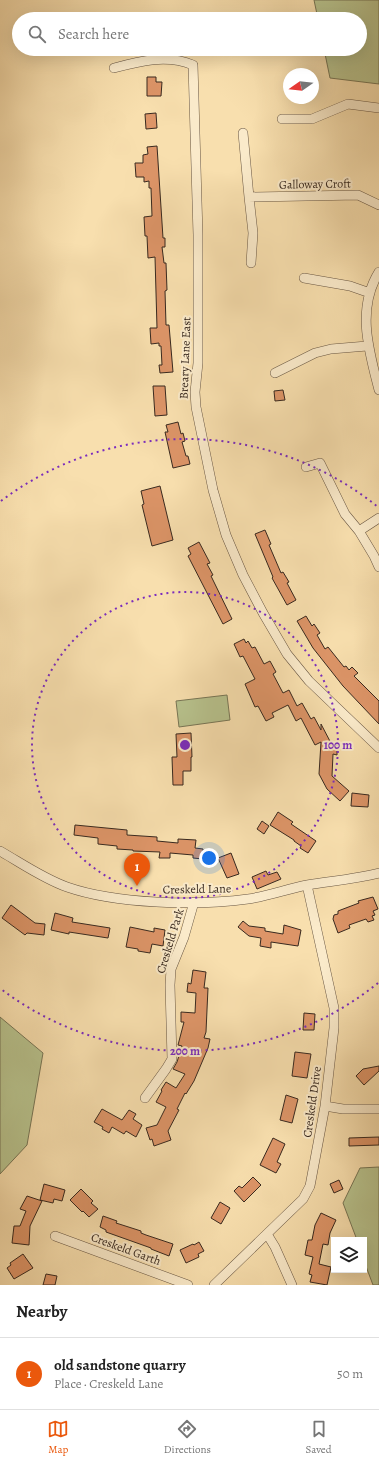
<!DOCTYPE html>
<html lang="en">
<head>
<meta charset="utf-8">
<style>
	:root { --surface:#fff; --page:#f2f2f2; --text:#222; --muted:#767676; --line:#e0e0e0; --accent:#ea580c }
	body { margin:0; font-family:Alegreya,serif; background:var(--page); color:var(--text) }
	.controls { position:absolute; right:12px; bottom:12px; display:grid; overflow:hidden; border-radius:0px; box-shadow:0 4px 16px #0002 }
	.controls button { width:36px; height:36px; display:grid; place-items:center; padding:0; border:0; border-bottom:1px solid var(--line); background:var(--surface); color:var(--text); font:20px sans-serif }
	.compass { position:absolute; left:283px; top:68px; width:36px; height:36px; border-radius:50%; background:var(--surface); box-shadow:0 4px 16px #0002; rotate:256deg }
	.you { position:absolute; left:209px; top:858px; width:14px; height:14px; margin:-10px; border:3px solid #fff; border-radius:50%; background:#1a73e8; box-shadow:0 0 0 6px #1a73e833 }
	.badge { display:grid; place-items:center; width:26px; height:26px; border-radius:50%; background:var(--accent); color:#fff; font-size:13px; font-weight:700 }
	.pin { position:absolute; translate:-50% -33px; filter:drop-shadow(0 1px 2px #0008) }
	.pin::after { content:''; position:absolute; top:21px; width:14px; height:12px; background:inherit; clip-path:polygon(0 0,100% 0,50% 100%) }
	.list { margin:0; padding:0; list-style:none }
	h2 { display:flex; justify-content:space-between; align-items:center; height:52px; margin:0; padding:0 16px; font-size:17px }
	h2 small { font-size:13px; font-weight:400; color:var(--muted) }
	.list li { display:grid; grid-template-columns:26px 1fr auto; gap:12px; align-items:center; box-sizing:border-box; height:72px; padding:0 16px; border-top:1px solid var(--line) }
	.list b { display:block; font-size:15px; white-space:nowrap }
	.list p { margin:0; font-size:13px; white-space:nowrap; color:var(--muted) }
	.list em { font-size:13px; font-style:normal; color:var(--muted) }
	.icon { flex:none; width:22px; height:22px; fill:none; stroke:currentColor; stroke-width:2; stroke-linecap:round; stroke-linejoin:round }
	.map { position:relative; flex:none; width:379px; height:1285px; overflow:hidden }
	.search { position:absolute; background:var(--surface); box-shadow:0 4px 16px #0002; left:12px; right:12px; top:12px; height:44px; display:flex; align-items:center; gap:10px; box-sizing:border-box; padding:0 14px; border-radius:22px; color:var(--muted); font-size:15px }
	.sheet { height:124px; background:var(--surface) }
	nav { display:flex; justify-content:space-around; align-items:center; box-sizing:border-box; height:56px; border-top:1px solid var(--line); background:var(--surface); font-size:11px; color:var(--muted) }
	nav a { display:grid; justify-items:center; gap:2px }
	nav .on { color:var(--accent) }
	.map>svg:first-child { display:block }
	.green { fill:#b8c38e; stroke:#787656 }
	.building { fill:#dd9568; stroke:#38291f }
	.lines { fill:none; stroke-linecap:round; stroke-linejoin:round }
	.minor-casing { stroke:#685643; stroke-width:10 }
	.minor { stroke:#faeaca; stroke-width:9 }
	.ring { fill:none; stroke:#7b2cbf; stroke-width:2; stroke-dasharray:2 4 }
	.labels { text-anchor:middle; dominant-baseline:central; stroke-width:4; stroke-linejoin:round; paint-order:stroke }
	.street-label { font-size:12px; fill:#38291f; stroke:#faeaca }
	.centre { fill:#7b2cbf; stroke:#faeaca; stroke-width:2 }
	.ring-label { font-size:12px; text-anchor:middle; font-weight:bold; fill:#7b2cbf; stroke:#faeaca; stroke-width:4; stroke-linejoin:round; paint-order:stroke }
</style>
</head>
<body>
<div class="map">
<svg width="379" height="1285" viewBox="0 0 379 1285">
	<rect width="100%" height="100%" fill="#f8dfae"/>
	<filter id="stains"><feTurbulence type="fractalNoise" baseFrequency=".005" numOctaves="4"/><feColorMatrix values="0 0 0 0 .2 0 0 0 0 .09 0 0 0 0 .02 0 0 0 .5 -.17"/></filter>
	<radialGradient id="worn" r=".72"><stop offset=".6" stop-color="#630" stop-opacity="0"/><stop offset="1" stop-color="#630" stop-opacity=".3"/></radialGradient>
	<!-- green -->
	<path class="green" d="M314,0h65v84l-49,-6 -6,-29h36v-30h-42z
		M227,695l3,25 -51,7 -3,-26z
		M0,1017l43,36 -16,92 -27,29z
		M379,1167v118h-6l-9,-24v-21h-7l-14,-37 17,-35z"/>
	<!-- building -->
	<path class="building" d="M147,77h9v5h6l-1,14h-14z
		M156,113l1,15 -11,1 -1,-15z
		M157,146l6,92h2v9h-3l2,16h2l1,27 -2,1 1,34h3l4,47 -13,1 -1,-8h3l-1,-19h-2v-3l-8,1 -1,-16h7l-2,-71 -7,1 -1,-22h-2l-1,-19 8,-1 -1,-28h-2v-7l-5,1v-5h-8l-1,-14h8v-8l5,-1 -1,-7z
		M153,386h12l2,29 -12,1z
		M283,390l2,10 -10,1 -1,-10z
		M178,422l3,12 2,-1 2,8 -3,1 4,14h2l2,8 -17,4 -8,-36h3l-2,-7z
		M160,486l13,54 -21,6 -10,-41 2,-1 -3,-13z
		M265,530l6,14 -2,1 12,28 2,-1 6,10 -2,1 9,17 -9,5 -15,-27 1,-1 -18,-43z
		M199,542l11,21 -3,1 6,11 -2,1 21,43 -9,5 -35,-68 3,-2 -3,-6z
		M306,616l6,10 2,-2 6,9 -3,2 8,14 3,-2 16,20 2,-1 3,4 3,-3 6,6 -4,3 25,25v23l-36,-38 -30,-38 -16,-27z
		M244,639l2,4 2,-2 4,7 3,-1 9,17 6,-3 6,11 -3,2 10,19 6,-3 8,16 5,-3 9,16 3,-2 7,13v-6l11,21h5v10l-4,-1 -1,22 17,15 -9,10 -13,-12 -8,-15 2,-32 -6,3 -14,-27 -5,3 -8,-16 -16,8 2,4 -8,4 -8,-15 -3,1 -10,-23 10,-5 -12,-23 -3,1 -6,-13z
		M191,733l1,24h-1v14h-8v14h-10l-1,-28h5l-1,-23z
		M352,793l17,2 -1,12 -17,-1z
		M278,812l15,10 -2,2 25,17 -8,12 -8,-5 1,-2 -7,-5v-1l-24,-15z
		M262,821l7,5 -5,8 -7,-5z
		M75,825l52,5v5l30,2v4l21,2v-4l18,1 -1,8 8,1v10l-10,-1v-3l-23,-2v5h-11l1,-6 -27,-1v-1l-16,-1v-3l-19,-2v-6l-24,-3z
		M231,853l8,21 -12,4 -9,-20z
		M266,871l2,4 9,-3 4,7 -24,10 -5,-12z
		M373,897l5,12 -5,2 2,4 -3,1 2,4 -6,2 -2,-3 -17,6 1,3 -12,5 -5,-14 1,-4 4,-1v-3l21,-8 -1,-2z
		M11,905l24,18 10,1 -1,11 -17,-2 -2,2 -23,-17z
		M55,913l18,5 -1,4 38,6 -2,10 -39,-6v2l-18,-4z
		M243,921l6,5 16,2v3l18,3 1,-9 17,5 -3,16 -27,-4v6l-11,-2 1,-8 -12,-2 -11,-9z
		M130,927l24,5v-4l11,2 -2,16 -11,-2 -2,9 -12,-2v-2l-12,-2z
		M193,970l13,2 -2,16h4l-2,44 -2,6 6,1 -2,9 -14,33 -8,13 -1,-1 -8,16 2,1 -11,21 3,9 -17,6 -2,-7 -2,1 -4,-12 11,-3 9,-18 -10,-5 6,-11 -1,-1 5,-8 10,6 9,-14 -12,-5 4,-7 5,-16 -4,-1 6,-23h-3v-10l14,1 1,-20 -9,-1 1,-9 3,1z
		M304,1013l11,1 -1,16h-11z
		M295,1052l16,2 -4,24 -15,-2z
		M379,1066v5l-15,14 -8,-9 7,-7z
		M286,1095l12,4 -6,24 -12,-3z
		M102,1109l20,11 7,-10 7,4 -3,5 9,6 -6,12 -10,-6 -2,3 -12,-7 -3,6 -7,-4 1,-2 -9,-5z
		M379,1137v8l-30,1v-8z
		M273,1138l12,6 -8,18 4,2 -5,9 -16,-8z
		M253,1177l8,8 -17,17 -10,-11 5,-5 3,2z
		M339,1180l4,9 -9,4 -4,-9z
		M44,1184l21,6 -3,11 -8,-2 -1,4 -13,-3z
		M81,1189l12,12 -2,2 7,6 -9,8 -6,-6 -1,1 -12,-12z
		M27,1196l15,5 -12,25 -1,19 -17,-2 2,-17h6l6,-15 -6,-2z
		M220,1202l10,6 -9,16 -10,-6z
		M321,1213l15,7 -6,13 -2,12 -5,-1 -4,20 12,3 -4,18 -17,-3 2,-7 -3,-1 4,-17 -8,-2 3,-15h4l3,-15z
		M103,1216l14,5 -1,2 25,8v2l5,2 27,9 -4,12 -18,-7v-1l-45,-16v-2l-6,-3z
		M199,1242l5,9 -6,3 1,3 -13,6 -6,-13 13,-6 1,1z
		M23,1254l10,14 -19,11 -7,-11 4,-3 -1,-2z
		M46,1274l11,2 -2,9h-12z"/>
	<g class="lines">
		<defs>
			<path id="minor" d="M114,68c26,-7 53,-14 79,-3l5,170v128l-3,29 1,15 17,83 13,45 17,40 20,38 24,41 22,27 70,67
				M282,119h30l36,-15 31,4
				M243,133l6,64
				M251,263l2,-30 -4,-36 109,-2 21,10
				M379,272c-23,37 -10,79 0,118
				M304,278l46,8 20,7
				M275,373l40,-20 16,-4 36,-3
				M306,467l14,-4 25,51 14,17 15,25 5,11
				M359,531l20,-13
				M0,851c21,12 44,28 67,36 49,17 129,19 181,12 20,-3 39,-10 59,-14 24,-4 48,-6 72,-12
				M145,1098l21,-29 6,-10 -2,-74 1,-16 13,-32 10,-35
				M325,1106l18,3h36
				M267,1234l8,13 17,38
				M55,1236l133,49
				M214,1285l89,-86 7,-13 15,-80 9,-78v-20l-27,-123"/>
		</defs>
		<!-- minor casing -->
		<use href="#minor" class="minor-casing"/>
		<!-- minor -->
		<use href="#minor" class="minor"/>
	</g>
	<!-- distance rings -->
	<g class="ring">
		<circle cx="185" cy="745" r="153"/>
		<path d="M378 983A306 306 0 0 1 1 989M1 501A306 306 0 0 1 378 507"/>
	</g>
	<g class="labels">
		<!-- street labels -->
		<g class="street-label">
			<text transform="translate(315 184) rotate(-1)">Galloway Croft</text>
			<text transform="translate(185 358) rotate(-88)">Breary Lane East</text>
			<text transform="translate(197 889) rotate(-1)">Creskeld Lane</text>
			<text transform="translate(170 941) rotate(-73)">Creskeld Park</text>
			<text transform="translate(312 1102) rotate(-82)">Creskeld Drive</text>
			<text transform="translate(126 1249) rotate(20)">Creskeld Garth</text>
		</g>
	</g>
	<circle cx="185" cy="745" r="6" class="centre"/>
	<g class="ring-label">
		<text x="338" y="749">100 m</text>
		<text x="185" y="1055">200 m</text>
	</g>
	<rect width="100%" height="100%" filter="url(#stains)"/>
	<rect width="100%" height="100%" fill="url(#worn)"/>
</svg>
<div class="controls">
<button><svg class="icon" aria-label="layers" viewBox="0 0 24 24"><path d="M12 4l9 5-9 5-9-5zM3 14l9 5 9-5"/></svg></button>
</div>
<svg class="compass" viewBox="-18 -18 36 36"><path d="M0-13l5 13h-10z" fill="#e53935"/><path d="M0 13l5-13h-10z" fill="#767676"/></svg>
<div class="you"></div>
<div class="pin badge" style="left:137px;top:886px">1</div>
<div class="search"><svg class="icon" aria-label="search" viewBox="0 0 24 24"><circle cx="10" cy="10" r="6"/><path d="M15 15l6 6"/></svg>Search here</div>
</div>
<section class="sheet">
<h2>Nearby<small></small></h2>
<ul class="list">
<li><span class="badge">1</span><div><b>old sandstone quarry</b><p>Place · Creskeld Lane</p></div><em>50 m</em></li>
</ul>
</section>
<nav>
<a class="on"><svg class="icon" aria-label="map" viewBox="0 0 24 24"><path d="M3 6l6-2 6 2 6-2v14l-6 2-6-2-6 2zM9 4v14M15 6v14"/></svg>Map</a>
<a><svg class="icon" aria-label="directions" viewBox="0 0 24 24"><path d="M12 3l9 9-9 9-9-9zM9 14v-3h6M13 9l2 2-2 2"/></svg>Directions</a>
<a><svg class="icon" aria-label="saved" viewBox="0 0 24 24"><path d="M7 4h10v16l-5-4-5 4z"/></svg>Saved</a>
</nav>
</body>
</html>
